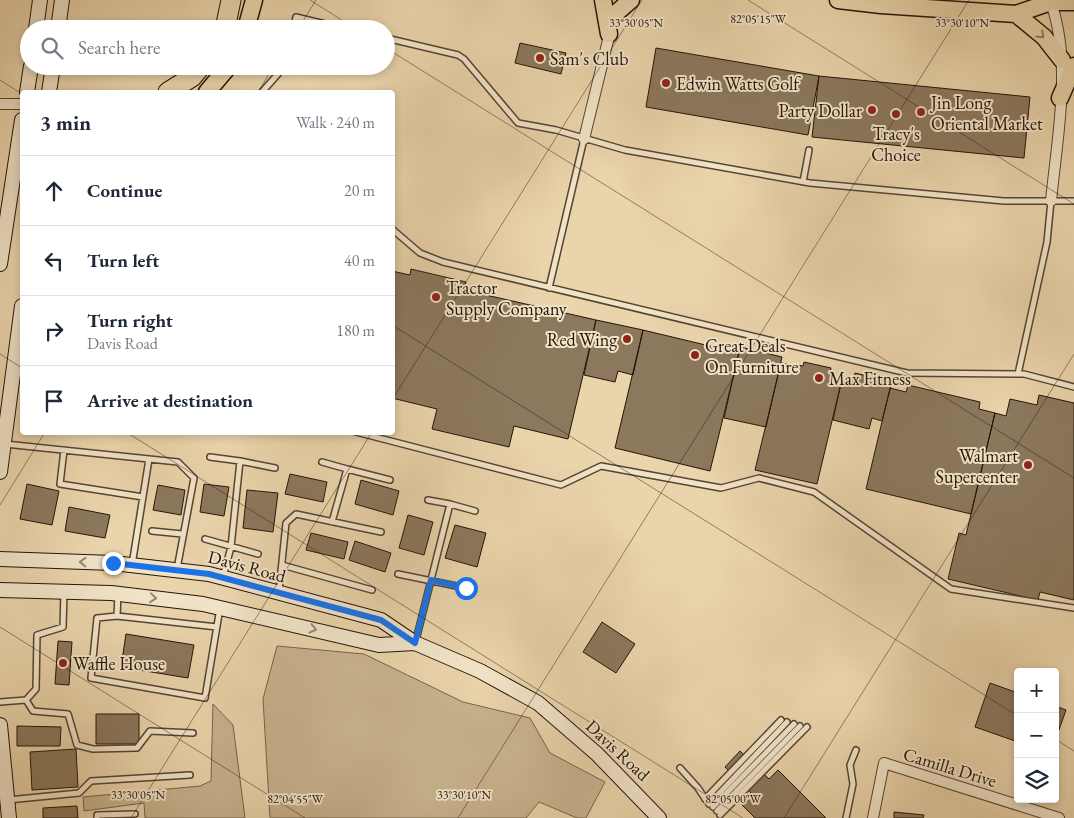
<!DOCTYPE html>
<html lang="en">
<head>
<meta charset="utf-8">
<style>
	:root { --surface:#fff; --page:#f6f6f7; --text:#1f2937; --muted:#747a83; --line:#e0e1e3 }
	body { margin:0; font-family:"EB Garamond",serif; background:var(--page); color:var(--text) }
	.controls { position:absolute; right:15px; bottom:15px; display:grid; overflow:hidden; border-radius:5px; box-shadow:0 2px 8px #0003 }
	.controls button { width:45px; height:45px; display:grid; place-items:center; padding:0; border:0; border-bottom:1px solid var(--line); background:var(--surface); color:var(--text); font:25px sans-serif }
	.stop { position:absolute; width:15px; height:15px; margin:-11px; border:4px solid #1a73e8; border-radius:50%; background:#fff }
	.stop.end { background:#1a73e8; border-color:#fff; box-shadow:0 1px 5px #0008 }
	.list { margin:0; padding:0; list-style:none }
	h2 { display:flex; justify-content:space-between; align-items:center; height:65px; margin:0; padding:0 20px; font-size:21px }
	h2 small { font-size:16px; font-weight:400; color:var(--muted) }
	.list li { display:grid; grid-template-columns:32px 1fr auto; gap:15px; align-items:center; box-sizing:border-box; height:70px; padding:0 20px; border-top:1px solid var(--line) }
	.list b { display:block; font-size:19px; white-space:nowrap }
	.list p { margin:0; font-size:16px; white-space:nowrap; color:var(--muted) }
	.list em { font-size:16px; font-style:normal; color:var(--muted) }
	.icon { flex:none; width:28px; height:28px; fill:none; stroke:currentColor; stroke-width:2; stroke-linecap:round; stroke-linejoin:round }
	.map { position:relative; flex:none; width:1074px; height:818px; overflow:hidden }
	.search { position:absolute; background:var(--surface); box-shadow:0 2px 8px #0003; left:20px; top:20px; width:375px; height:55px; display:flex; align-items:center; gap:12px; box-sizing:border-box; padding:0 18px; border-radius:28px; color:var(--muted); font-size:19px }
	.panel { position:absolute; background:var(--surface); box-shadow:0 2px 8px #0003; left:20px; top:90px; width:375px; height:345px; border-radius:5px }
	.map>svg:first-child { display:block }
	.green { fill:#c8b38f; stroke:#76644c }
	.building { fill:#8b785d; stroke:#241409 }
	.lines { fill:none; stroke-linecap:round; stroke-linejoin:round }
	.service-casing { stroke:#564432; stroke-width:8 }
	.minor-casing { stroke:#564432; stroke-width:12 }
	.secondary-casing { stroke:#241409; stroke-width:16 }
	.primary-casing { stroke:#241409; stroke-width:19 }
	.motorway-casing { stroke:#241409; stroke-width:21 }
	.service { stroke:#f1e3c8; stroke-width:5 }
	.minor { stroke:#f1e3c8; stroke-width:10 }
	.secondary { stroke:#f1e3c8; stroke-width:14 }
	.primary { stroke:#ead4ab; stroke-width:16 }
	.motorway { stroke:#ead4ab; stroke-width:19 }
	.oneway { stroke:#917e62 }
	.oneway2 { stroke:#958672 }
	.route { stroke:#1a73e8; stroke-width:6 }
	.ticks { fill:none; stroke:#241409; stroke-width:1; stroke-opacity:0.45 }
	.poi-dot { fill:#8f2418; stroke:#f1e3c8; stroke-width:2 }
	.labels { text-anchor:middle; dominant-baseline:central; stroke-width:4; stroke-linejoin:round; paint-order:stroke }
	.poi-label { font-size:18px; fill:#241409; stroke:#f1e3c8; text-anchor:start }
	.street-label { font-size:18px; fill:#241409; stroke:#f1e3c8 }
	.ticks-label { font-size:12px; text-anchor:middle; fill:#241409; stroke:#f1e3c8; stroke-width:4; stroke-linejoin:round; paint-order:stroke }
</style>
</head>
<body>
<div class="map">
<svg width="1074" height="818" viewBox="0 0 1074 818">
	<rect width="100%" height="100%" fill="#ead4ab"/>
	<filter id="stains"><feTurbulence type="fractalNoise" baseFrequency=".004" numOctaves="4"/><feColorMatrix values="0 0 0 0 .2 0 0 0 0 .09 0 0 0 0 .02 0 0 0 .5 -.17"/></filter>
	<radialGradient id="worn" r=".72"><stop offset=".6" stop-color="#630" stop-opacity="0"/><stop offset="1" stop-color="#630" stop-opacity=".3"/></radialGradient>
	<!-- green -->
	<path class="green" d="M277,646l87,8 99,48 67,16 20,35 55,29 -19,36h-9l-38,-16 -13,16h-256l-7,-119z
		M213,704l20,21 12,93h-100l-1,-15 -60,8 -1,-14 117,-11 11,-5z"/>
	<!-- building -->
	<path class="building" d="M520,43l46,10 -5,21 -46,-11z
		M656,48l163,28 -11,59 -162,-28z
		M819,76l211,21 -6,61 -212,-21z
		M411,269l55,13 -2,8 132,30 -28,119 -54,-13 -5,21 -77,-18 5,-20 -45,-11v-127l18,4z
		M596,320l47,10 -10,45 -15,-4 -3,11 -31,-7z
		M643,330l96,23 -29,118 -95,-23z
		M740,347l42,10 -16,70 -42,-9z
		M804,362l27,6 -1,8 12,3 -25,105 -62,-14 26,-107 22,3z
		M855,373l37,9 -10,39 -10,-3 -3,11 -36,-9 9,-41 12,1z
		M908,385l72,17 -1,7 16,4 -24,101 -105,-25 24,-101 16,4z
		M1039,395l35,8v197l-34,-8 -2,8 -90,-21 11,-46 7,2 29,-122 11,3 4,-17 27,6z
		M290,474l37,8 -4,20 -38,-8z
		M361,480l38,11 -6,24 -38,-11z
		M27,484l32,7 -7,34 -32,-6z
		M204,484l25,3 -5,29 -24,-4z
		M158,485l27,5 -4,25 -28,-5z
		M247,490l31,3 -5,39 -30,-4z
		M69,507l41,8 -5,23 -40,-7z
		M408,515l25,7 -9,33 -25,-7z
		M455,525l31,8 -9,34 -32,-9z
		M311,533l37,9 -4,17 -38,-9z
		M355,541l36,12 -6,19 -36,-12z
		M602,622l33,22 -19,29 -33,-21z
		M126,634l68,11 -6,33 -67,-11z
		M58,641l14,1 -3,43 -14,-1z
		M990,683l28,10v49l-43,-15z
		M1055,706l11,4 -11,31z
		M96,714h43v30h-43z
		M17,726l44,1 -1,19h-43z
		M76,749l2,38 -46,3 -2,-38z
		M740,751l29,28 9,-9 48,48h-71l-14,-14 10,-11 -26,-26z
		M77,806l1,12h-35v-10z
		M894,812l30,3 -1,3h-29z"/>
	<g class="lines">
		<defs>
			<path id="service" d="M293,29l3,-12 50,12
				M386,38l72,17 6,4 54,64 38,7 69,20 185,33 194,18h70
				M262,92l16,-18 3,-8
				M803,182l6,-32
				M392,229l28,24 23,9 464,111 117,1 50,13
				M549,288l35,-149
				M1018,374l29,-132 4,-41
				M356,432l205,53 40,-19 120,22 38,-10 55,14 137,97 123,19
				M5,444l173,18 16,16 -17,91
				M64,450l-4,34 83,13
				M210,457l30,4
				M322,462l25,7
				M428,500l22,4
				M332,522l15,-53 43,11
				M152,531l30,3
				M205,539l53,15
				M132,565l17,-106
				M282,565l90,25
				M398,574l68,14
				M223,577l8,-30 9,-86 35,7
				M279,591l7,-68 10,-9 85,18
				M117,616l1,-22
				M217,627l-100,-11 -20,2 -6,60 114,20 15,-90
				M416,640l34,-136 25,7
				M26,700l7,11 35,3 9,31 16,4 44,-1 13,-17 43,2
				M0,702l26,-2 10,-11 1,-54 26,-8 1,-35
				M680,768l18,20 8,12
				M705,799l76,-79
				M8,800l71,-7 12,-12 99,-6
				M709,804l78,-82
				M713,807l81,-83
				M717,811l83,-85
				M720,815l87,-88
				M97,818v-3l38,-1
				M846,818l7,-34 -3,-19 6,-15"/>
			<path id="minor" d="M1050,0c23,62 7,137 1,201
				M0,104h22
				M584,139l27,-111
				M873,818l11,-55 175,55"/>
			<path id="secondary" d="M36,29l4,-29
				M58,29l4,-29
				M27,92l4,-26
				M49,92l4,-26
				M0,264l22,-144
				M0,472l22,-166
				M0,559l113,4 96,11 172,46 34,23 65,28 58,32 59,51 62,64
				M0,590l111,3 92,11 176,41 36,-2
				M0,725l9,93"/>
			<path id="primary" d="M603,0l6,34
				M838,0l43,5 135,9 35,-12h23
				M615,14l16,-14
				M1016,14l28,23 18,23
				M246,29l8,-29
				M207,92l22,-26
				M1060,98l14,-32"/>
			<path id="motorway" d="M225,29l6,-29
				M168,92l24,-15 9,-11"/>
		</defs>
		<!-- service casing -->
		<use href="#service" class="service-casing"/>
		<!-- minor casing -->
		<use href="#minor" class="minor-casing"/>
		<!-- secondary casing -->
		<use href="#secondary" class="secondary-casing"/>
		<!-- primary casing -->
		<use href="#primary" class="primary-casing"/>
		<!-- motorway casing -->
		<use href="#motorway" class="motorway-casing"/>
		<!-- service -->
		<use href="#service" class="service"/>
		<!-- minor -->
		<use href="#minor" class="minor"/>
		<!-- secondary -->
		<use href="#secondary" class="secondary"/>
		<!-- primary -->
		<use href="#primary" class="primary"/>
		<!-- motorway -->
		<use href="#motorway" class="motorway"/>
	</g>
	<!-- one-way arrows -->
	<defs><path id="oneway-chevron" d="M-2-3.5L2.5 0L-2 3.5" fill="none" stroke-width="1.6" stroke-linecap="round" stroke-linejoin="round" transform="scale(1.25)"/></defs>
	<use class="oneway" href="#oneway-chevron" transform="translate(1041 35) rotate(44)"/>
	<g class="oneway2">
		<use href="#oneway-chevron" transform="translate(83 562) rotate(-178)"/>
		<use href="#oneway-chevron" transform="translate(153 598) rotate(6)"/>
		<use href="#oneway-chevron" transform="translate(313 629) rotate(13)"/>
	</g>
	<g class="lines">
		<!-- route -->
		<path class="route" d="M113,563l96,11 172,46 34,23 16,-63 35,8"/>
	</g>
	<!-- ticks -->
	<path class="ticks" d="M310,0l46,29M748,0l326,204M298,29l18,-29M386,48l688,430M0,80l22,14M258,92l16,-26M392,325l626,391M0,354l22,14M392,400l250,-400M126,432l617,386M0,505l45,-73M0,627l305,191M1055,739l19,12M131,818l241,-386M458,818l511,-818M784,818l290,-464"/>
	<!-- markers -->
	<g class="poi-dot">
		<circle cx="540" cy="58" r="5"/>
		<circle cx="666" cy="83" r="5"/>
		<circle cx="872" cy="110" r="5"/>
		<circle cx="921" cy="112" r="5"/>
		<circle cx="896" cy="114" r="5"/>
		<circle cx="436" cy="297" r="5"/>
		<circle cx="627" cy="339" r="5"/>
		<circle cx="695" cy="355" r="5"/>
		<circle cx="819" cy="378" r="5"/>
		<circle cx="1028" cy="465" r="5"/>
		<circle cx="63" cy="663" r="5"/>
	</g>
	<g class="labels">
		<!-- poi labels -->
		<g class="poi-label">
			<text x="550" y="58">Sam's Club</text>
			<text x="676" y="83">Edwin Watts Golf</text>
			<text x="931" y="102">Jin Long<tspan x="931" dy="21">Oriental Market</tspan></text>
			<text x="862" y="110" text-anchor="end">Party Dollar</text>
			<text x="896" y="133" text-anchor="middle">Tracy's<tspan x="896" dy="21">Choice</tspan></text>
			<text x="446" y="287">Tractor<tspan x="446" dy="21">Supply Company</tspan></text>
			<text x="617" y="339" text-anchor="end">Red Wing</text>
			<text x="705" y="345">Great Deals<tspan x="705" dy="21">On Furniture</tspan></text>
			<text x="829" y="378">Max Fitness</text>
			<text x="1018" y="455" text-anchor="end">Walmart<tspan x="1018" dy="21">Supercenter</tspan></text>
			<text x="73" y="663">Waffle House</text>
		</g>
		<!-- street labels -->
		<g class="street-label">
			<text transform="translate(247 566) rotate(15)">Davis Road</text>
			<text transform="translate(618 750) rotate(43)">Davis Road</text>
			<text transform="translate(950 767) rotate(17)">Camilla Drive</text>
		</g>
	</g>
	<g class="ticks-label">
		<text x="758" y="23">82°05'15"W</text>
		<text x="636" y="27">33°30'05"N</text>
		<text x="962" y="27">33°30'10"N</text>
		<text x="138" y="799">33°30'05"N</text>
		<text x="464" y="799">33°30'10"N</text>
		<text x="295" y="803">82°04'55"W</text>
		<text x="733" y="803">82°05'00"W</text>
	</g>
	<rect width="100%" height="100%" filter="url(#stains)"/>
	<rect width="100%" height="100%" fill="url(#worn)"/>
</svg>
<div class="controls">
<button>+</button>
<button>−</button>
<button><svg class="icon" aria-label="layers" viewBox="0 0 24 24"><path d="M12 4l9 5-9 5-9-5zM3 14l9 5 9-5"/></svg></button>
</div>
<div class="stop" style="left:466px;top:588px"></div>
<div class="stop end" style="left:113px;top:563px"></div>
<div class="search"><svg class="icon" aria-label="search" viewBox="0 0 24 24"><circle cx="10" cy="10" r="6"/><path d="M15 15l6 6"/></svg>Search here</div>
<section class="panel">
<h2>3 min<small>Walk · 240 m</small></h2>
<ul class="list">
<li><svg class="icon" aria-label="ahead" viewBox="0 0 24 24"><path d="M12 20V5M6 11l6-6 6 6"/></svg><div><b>Continue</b></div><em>20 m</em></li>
<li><svg class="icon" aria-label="left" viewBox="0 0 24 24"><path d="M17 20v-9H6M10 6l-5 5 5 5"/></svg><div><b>Turn left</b></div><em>40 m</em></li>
<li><svg class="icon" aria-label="right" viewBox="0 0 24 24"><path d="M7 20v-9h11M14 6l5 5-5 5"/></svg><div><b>Turn right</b><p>Davis Road</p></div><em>180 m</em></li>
<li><svg class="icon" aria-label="arrive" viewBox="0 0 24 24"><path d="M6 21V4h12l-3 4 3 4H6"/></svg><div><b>Arrive at destination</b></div></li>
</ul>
</section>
</div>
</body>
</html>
